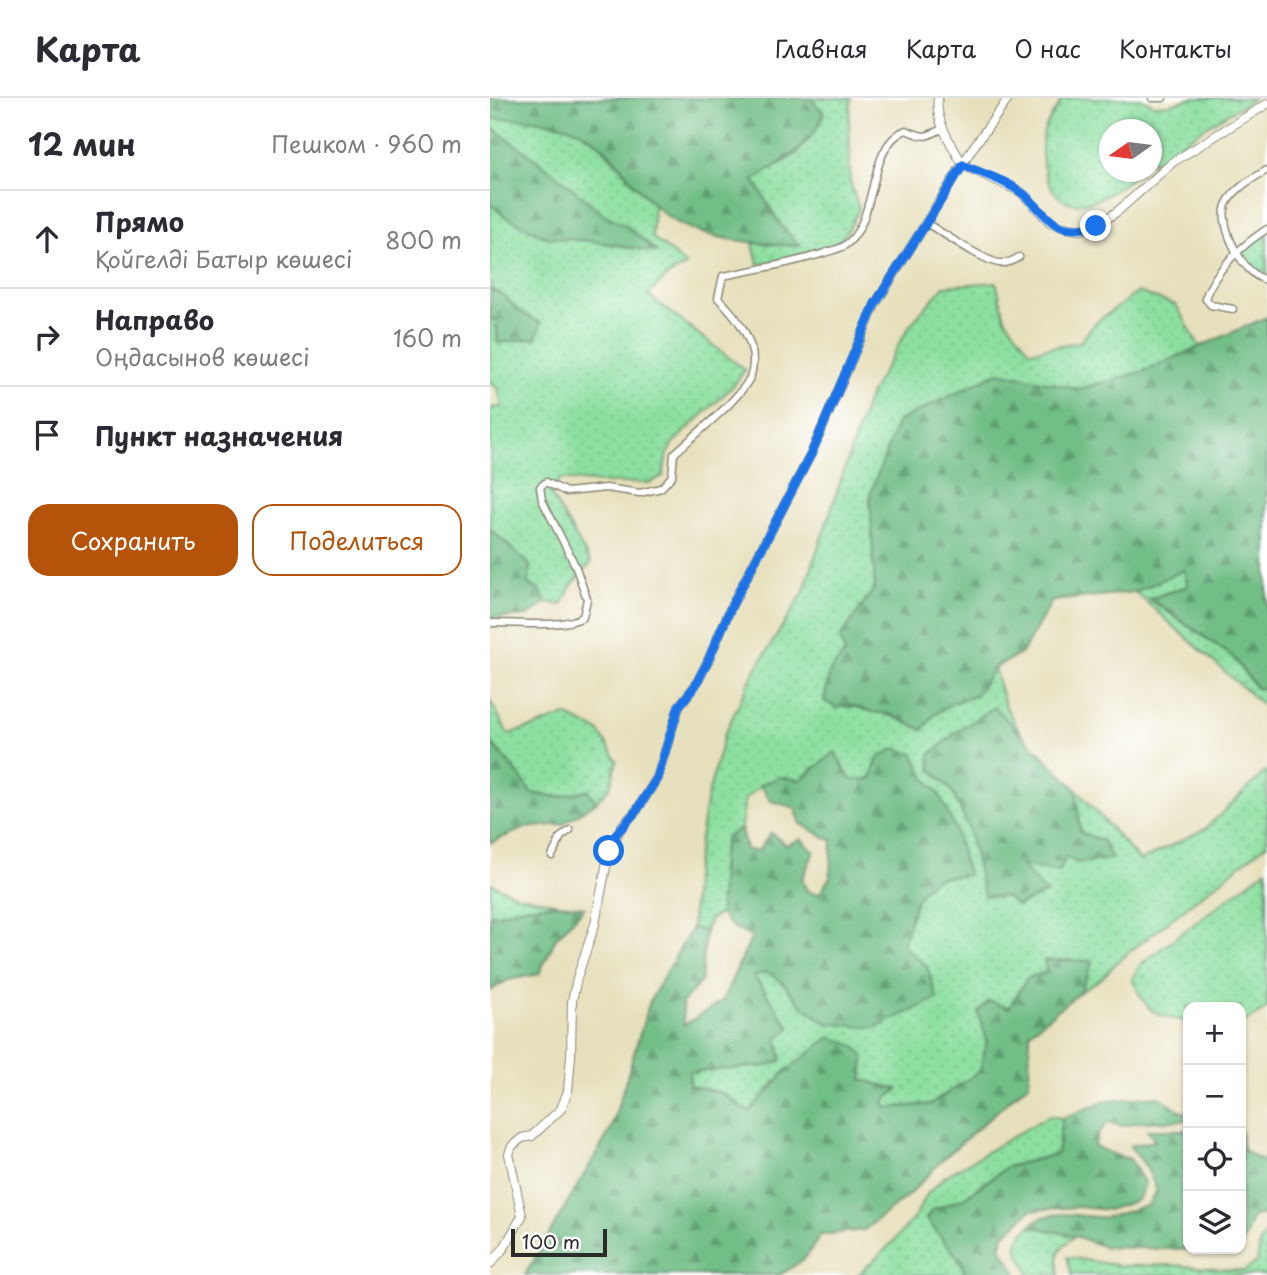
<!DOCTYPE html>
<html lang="ru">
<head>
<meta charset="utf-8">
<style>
	:root { --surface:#fff; --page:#f7f7f7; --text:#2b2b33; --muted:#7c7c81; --line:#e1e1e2; --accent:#b45309 }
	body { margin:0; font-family:"Playpen Sans",sans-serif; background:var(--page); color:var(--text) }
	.controls { position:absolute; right:21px; bottom:21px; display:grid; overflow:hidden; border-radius:14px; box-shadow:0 2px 5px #0004 }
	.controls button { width:63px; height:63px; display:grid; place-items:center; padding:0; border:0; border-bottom:2px solid var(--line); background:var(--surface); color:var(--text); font:35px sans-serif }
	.compass { position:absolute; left:609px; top:21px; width:63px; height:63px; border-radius:50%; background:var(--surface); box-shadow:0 2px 5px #0004; rotate:256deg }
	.scale { position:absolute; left:21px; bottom:18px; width:96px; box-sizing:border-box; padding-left:7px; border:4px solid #2b2b2b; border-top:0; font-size:19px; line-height:24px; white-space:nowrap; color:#2b2b2b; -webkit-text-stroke:5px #fff; paint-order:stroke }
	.stop { position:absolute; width:21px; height:21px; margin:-16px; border:5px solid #1a73e8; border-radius:50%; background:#fff }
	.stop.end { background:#1a73e8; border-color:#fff; box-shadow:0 2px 7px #0008 }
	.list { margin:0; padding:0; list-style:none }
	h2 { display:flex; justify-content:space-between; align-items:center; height:91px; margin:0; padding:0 28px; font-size:30px }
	h2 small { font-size:23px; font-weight:400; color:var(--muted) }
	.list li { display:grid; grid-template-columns:46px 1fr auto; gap:21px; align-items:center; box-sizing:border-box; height:98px; padding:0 28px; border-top:2px solid var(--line) }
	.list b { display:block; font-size:26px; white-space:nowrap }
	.list p { margin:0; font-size:23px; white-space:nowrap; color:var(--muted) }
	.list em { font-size:23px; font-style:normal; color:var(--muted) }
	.actions { display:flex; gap:14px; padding:21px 28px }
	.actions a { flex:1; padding:16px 0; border:2px solid var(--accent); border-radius:21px; text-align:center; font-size:24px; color:var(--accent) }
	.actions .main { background:var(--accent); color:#fff }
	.icon { flex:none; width:38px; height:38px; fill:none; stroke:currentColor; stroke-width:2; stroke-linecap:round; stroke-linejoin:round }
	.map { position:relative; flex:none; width:777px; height:1177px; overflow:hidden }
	header { display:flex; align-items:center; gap:42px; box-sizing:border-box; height:98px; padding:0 35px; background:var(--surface); border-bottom:2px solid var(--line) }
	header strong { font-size:33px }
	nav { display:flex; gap:38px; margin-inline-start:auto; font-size:24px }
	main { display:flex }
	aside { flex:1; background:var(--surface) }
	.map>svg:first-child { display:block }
	.grass { fill:url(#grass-dots); stroke:#5c8566; stroke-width:2 }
	.forest { fill:url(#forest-firs); stroke:#4e7458; stroke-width:2 }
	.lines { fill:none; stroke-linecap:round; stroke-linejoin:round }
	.minor-casing { stroke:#898674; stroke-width:9 }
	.tertiary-casing { stroke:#898674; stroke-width:10 }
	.minor { stroke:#fff; stroke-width:6 }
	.tertiary { stroke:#fff; stroke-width:8 }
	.route { stroke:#1a73e8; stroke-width:9 }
</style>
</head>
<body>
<header>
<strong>Карта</strong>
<nav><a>Главная</a><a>Карта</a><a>О нас</a><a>Контакты</a></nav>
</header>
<main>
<aside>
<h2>12 мин<small>Пешком · 960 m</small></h2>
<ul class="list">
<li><svg class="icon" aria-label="ahead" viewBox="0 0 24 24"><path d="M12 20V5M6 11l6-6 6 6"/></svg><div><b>Прямо</b><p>Қойгелді Батыр көшесі</p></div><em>800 m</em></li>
<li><svg class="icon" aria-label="right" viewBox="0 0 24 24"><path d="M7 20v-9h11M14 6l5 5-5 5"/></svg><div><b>Направо</b><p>Оңдасынов көшесі</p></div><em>160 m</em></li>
<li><svg class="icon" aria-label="arrive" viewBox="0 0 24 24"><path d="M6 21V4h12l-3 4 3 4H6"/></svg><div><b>Пункт назначения</b></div></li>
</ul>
<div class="actions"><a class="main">Сохранить</a><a>Поделиться</a></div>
</aside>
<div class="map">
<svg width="777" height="1177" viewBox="0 0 777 1177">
	<defs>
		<pattern id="grass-dots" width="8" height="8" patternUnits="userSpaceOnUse" patternTransform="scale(1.75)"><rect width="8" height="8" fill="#8cdfa0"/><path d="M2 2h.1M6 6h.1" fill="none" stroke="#79c08a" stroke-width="1.8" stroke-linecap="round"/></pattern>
		<pattern id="forest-firs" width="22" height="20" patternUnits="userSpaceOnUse" patternTransform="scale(1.75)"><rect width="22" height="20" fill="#71be86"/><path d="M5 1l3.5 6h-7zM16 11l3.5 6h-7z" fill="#5d9b6e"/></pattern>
	</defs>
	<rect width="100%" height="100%" fill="#fff"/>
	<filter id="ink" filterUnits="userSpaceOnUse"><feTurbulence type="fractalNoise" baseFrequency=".0143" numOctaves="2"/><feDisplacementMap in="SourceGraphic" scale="14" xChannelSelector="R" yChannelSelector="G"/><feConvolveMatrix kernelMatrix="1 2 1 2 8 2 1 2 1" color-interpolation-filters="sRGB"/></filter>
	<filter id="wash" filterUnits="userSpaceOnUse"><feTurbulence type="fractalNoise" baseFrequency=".00686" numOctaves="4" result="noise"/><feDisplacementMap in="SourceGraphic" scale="28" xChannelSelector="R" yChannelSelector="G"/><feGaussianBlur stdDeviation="1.57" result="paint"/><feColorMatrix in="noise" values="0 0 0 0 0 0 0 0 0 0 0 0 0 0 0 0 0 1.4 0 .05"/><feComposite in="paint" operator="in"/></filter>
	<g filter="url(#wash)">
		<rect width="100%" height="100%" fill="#e7e0bc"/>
		<!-- grass -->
		<path class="grass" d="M320,0h41l-2,21 1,63 9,27c-5,9 -10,21 -17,29 -17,18 -60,22 -84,26l-5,-21 46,3 -20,-23 -25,-43 44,-27 26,-40z
			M573,0h78l13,7 16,-1 22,-6h62l-53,32 -49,34v-34h-42v42h31c-17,11 -36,28 -57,31 -37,7 -47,-45 -40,-72 4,-11 13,-23 19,-33z
			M34,20l49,9 25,16 56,61 -2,33 35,28 -20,11 -19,19 97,75 -11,15 -61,58 -6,11 -4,22 -13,7h-49l-41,-4 -9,16 40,68 -20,23 -9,19 -16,-3 -6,-12 -12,-6 2,-19 -40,-36v-121l12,-1 -4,-18 -8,-6v-63h6l2,23 21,-32 -15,-15 -14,-7v-85l16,13 85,24 64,11 -27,-25 -25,-13 -49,-41 -64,-47v-7z
			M777,133v45c-14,-2 -20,-14 -27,-25z
			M506,184l9,36 25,33 50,-9 15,-19 43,-31 38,13 24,42 -58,25 -63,17 -80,-17 -129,123 5,92 -35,51 5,15 -15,18 7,37c27,-6 61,10 86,22l10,-14 17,-12 25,-8 19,-28 11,37 16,29 -28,-26 -39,26 -24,21 1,14 21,22 16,36 17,69 22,1 39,-4 -26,-28 46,-8 37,-16 -23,-9 -4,-43 64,72 65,-32 62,-59v74l-149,117 -16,17 -22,14 12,-31 -47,-1 2,12 -20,6 -18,30 -31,5 9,27 -6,31 -50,33 -45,4 -2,-7 13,-11 -35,-10 1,-23 -8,-11 -69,25 -37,41 -27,-19 -33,-7 1,-14 76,-6 11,-28 13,-11 -37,-51 13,-5 16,11 21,25 124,-41 -24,-20c5,-17 11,-54 25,-63 11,-8 26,-7 39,-7l-27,-81 -16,-18 -10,-23 -36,4 -7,21 -20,2 -36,-14 -15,13c-26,-3 -35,1 -55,19l-4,30 -15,8 -4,18 -2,59 -10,5 -5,12 -13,-3 2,-53 12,-73 18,-67 30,-63 49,-79 66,-197 41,-71 34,-39z
			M694,472l4,16 -39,13 84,58 23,31 11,1v20l-132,-117z
			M0,602l18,34 26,-7 32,-12 33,16 18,30 -7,26 -14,15 -9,-12 -28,7 -28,-4 -12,-18 -29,-34z
			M777,771v139l-26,17v-18h-53v15c-37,-8 -39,-8 -56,-43l9,-15z
			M0,785l26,12 43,9 -37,3 -32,9z
			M558,1018l14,2 -5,36 -50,13 -43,31 -32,12 -6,8 31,39 10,18h-109l34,-32 22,-25 14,-25 16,-16z
			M540,1128l45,10c-18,14 -19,16 -16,39h-30c-6,-23 -24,-27 1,-49z
			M777,1133v44h-195l-5,-18 54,9 52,-1 71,6 13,-9 3,-19z"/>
		<!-- forest -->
		<path class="forest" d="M0,0h320l14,15c-13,36 -41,47 -70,67l25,43 21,23c-39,-3 -84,-4 -120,-22 -17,-8 -32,-25 -44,-38 -12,-14 -24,-33 -39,-44 -30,-23 -71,-24 -107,-23z
			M0,28l64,47 49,41 25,13 29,25 -66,-11 -46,-4 -39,-20 -16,-13z
			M0,191l14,7 15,15 22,12 -5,15 -38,5 -2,-23h-6z
			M777,219v372l-10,-1 -24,-31 -73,-52 -12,-6 40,-13 -4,-16 -49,22 -83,9 -30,52 -28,15 -19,28 -25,8 -17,12 -10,14 -34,-16 -17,-2 -21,-7 -14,3 -13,-7 6,-30 15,-18 -5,-15 35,-51 -5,-92 28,-74 101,-49 80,17 63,-17z
			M0,431l40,36 -2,19 12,6 6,12 -18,14 -38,2z
			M504,609l82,82 4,43 23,9 9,18 -34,4 -12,-6 -7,15 -38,-7 25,28 -29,13 -10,-9 -23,-1 -16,-69 -16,-36 -21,-22 -1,-14 24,-21z
			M0,643l29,34 12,18 28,4 29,-7 8,12 -33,22 -38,4 -35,15z
			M405,650l19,6 10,23 16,18 16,36 12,45c-10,0 -20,-1 -29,2 -26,8 -29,44 -36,68l24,20 10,33 -62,29 -49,-5 -23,-16 -21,-25 -15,-10 -13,4 36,52 -13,10 5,22 -16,6 -76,6 -1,13 33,8 27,19 37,-41 44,-34 25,9 9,11 -2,23 36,9 -14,12 2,7 45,-4 49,-33 7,-31 -9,-28 11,-11 20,7 18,-30 20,-6 -3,-12 49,1 -13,31 -50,40 -1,51 -85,75 -33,35 -47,37 -43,5 -17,24 -24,16h-255l86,-146 39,-128 42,-73 13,3 -4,50 -19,22 2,22 38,-24 30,-64 -21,-11 -11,-12 2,-59 4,-18 15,-8 5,21 12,1 13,-18 15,12 15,-6 13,13 -12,27 5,12 12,3 11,-17 2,-37c-12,-3 -19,-11 -31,-16l-6,-16 -24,-7 -11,-16 20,-8 20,3 35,-28 16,28 20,-1 7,-21z
			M69,806l26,3 -29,31 -17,36 -31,6 -18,11v-75l32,-9z
			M668,998l26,17 4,-1v8l-48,2 -17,4 -16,-3 -9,11 -4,12 26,11 10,2 15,25 -7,16 -30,10 -29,-3 -48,3 -28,26 -3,11 18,28h-51l-10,-18 -31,-38 6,-9 32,-12 43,-31 50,-13 5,-36 44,-17z
			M751,1031l2,21 24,13v51l-14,2 -12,32z
			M657,1032h41v119h53l-6,7 -37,-6 -93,-3 -30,-11 -45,-10c19,-21 51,-7 75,-9 14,-2 29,-8 43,-12l9,-15 -10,-22 -17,-22 25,-5z"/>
	</g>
	<g filter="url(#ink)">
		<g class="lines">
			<defs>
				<path id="minor" d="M662,0h11
					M777,72c-14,8 -34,19 -41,35 -8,21 18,72 41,75
					M436,125c16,9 57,38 73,40 8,1 14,-2 20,-6
					M743,211l-22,-4 -6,-7c11,-29 37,-53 62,-69
					M0,525c26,-1 71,6 93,-6l4,-18 -12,-34 -33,-65 -2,-13 6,-5 20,10 40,-4 34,5 21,-5 11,-12 2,-22c18,-17 70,-58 77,-79 9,-29 -14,-59 -33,-77l5,-22c34,-7 68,-12 101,-23 6,-2 15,-4 20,-7 36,-24 21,-100 62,-116 18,8 20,8 37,-2
					M62,758l9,-19 9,-7"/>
				<path id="tertiary" d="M448,0c-4,23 15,48 25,67
					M473,67l58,27 29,30 12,5 18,3 16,-4 22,-15 55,-49 94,-58
					M0,1166l14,-16 18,-32 -13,-62 3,-8 10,-8 10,-2 29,-27 7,-18 3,-35 1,-55 5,-23 18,-54 14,-73 13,-25 15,-16 20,-32 22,-72 16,-20 12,-23 25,-58 79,-151 64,-149 97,-156 37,-51"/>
			</defs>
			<!-- minor casing -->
			<use href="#minor" class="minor-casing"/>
			<!-- tertiary casing -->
			<use href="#tertiary" class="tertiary-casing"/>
			<!-- minor -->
			<use href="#minor" class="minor"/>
			<!-- tertiary -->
			<use href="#tertiary" class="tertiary"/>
		</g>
	</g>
	<g class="lines" filter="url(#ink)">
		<!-- route -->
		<path class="route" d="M119,753l8,-18 20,-23 20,-32 22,-72 16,-20 12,-23 25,-58 79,-151 64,-150 88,-139c19,9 43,15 59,28 29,23 29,44 74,33"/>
	</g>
</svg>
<div class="controls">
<button>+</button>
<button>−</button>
<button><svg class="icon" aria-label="locate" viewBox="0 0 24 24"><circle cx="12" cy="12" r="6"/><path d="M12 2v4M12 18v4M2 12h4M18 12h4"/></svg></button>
<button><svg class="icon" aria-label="layers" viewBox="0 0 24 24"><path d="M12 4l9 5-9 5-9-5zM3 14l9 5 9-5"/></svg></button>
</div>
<svg class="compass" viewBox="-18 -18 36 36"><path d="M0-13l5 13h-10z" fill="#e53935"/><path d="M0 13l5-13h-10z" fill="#7c7c81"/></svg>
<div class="scale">100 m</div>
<div class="stop" style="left:119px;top:753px"></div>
<div class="stop end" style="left:606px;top:128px"></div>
</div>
</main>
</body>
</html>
